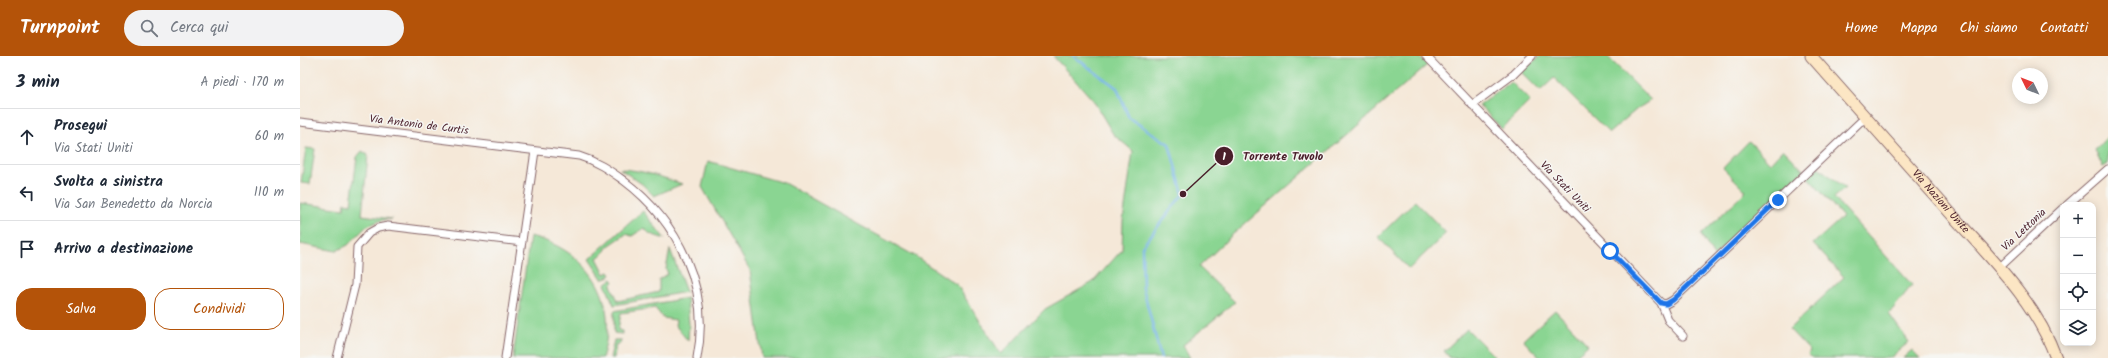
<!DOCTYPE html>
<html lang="it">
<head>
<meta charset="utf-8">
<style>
	:root { --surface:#fff; --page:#f2f2f3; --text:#1f2937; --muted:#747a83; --line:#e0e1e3; --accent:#b45309 }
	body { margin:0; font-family:Kalam,sans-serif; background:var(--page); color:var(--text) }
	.controls { position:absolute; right:12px; bottom:12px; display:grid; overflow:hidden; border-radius:8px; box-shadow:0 2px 10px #0003 }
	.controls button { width:36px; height:36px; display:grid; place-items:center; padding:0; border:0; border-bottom:1px solid var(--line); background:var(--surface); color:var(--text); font:20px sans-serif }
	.compass { position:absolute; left:1712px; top:12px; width:36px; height:36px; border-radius:50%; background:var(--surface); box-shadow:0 2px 10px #0003; rotate:313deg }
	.stop { position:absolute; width:12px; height:12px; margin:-9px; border:3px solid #1a73e8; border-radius:50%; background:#fff }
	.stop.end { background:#1a73e8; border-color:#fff; box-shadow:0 1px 4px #0008 }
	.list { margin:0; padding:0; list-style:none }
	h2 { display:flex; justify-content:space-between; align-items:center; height:52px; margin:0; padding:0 16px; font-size:17px }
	h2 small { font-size:13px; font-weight:400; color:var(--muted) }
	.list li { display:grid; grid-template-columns:26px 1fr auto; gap:12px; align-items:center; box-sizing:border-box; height:56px; padding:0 16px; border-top:1px solid var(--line) }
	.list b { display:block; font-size:15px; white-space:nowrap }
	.list p { margin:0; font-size:13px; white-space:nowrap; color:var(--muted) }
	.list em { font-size:13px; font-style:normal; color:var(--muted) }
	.actions { display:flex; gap:8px; padding:12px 16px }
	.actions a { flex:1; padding:9px 0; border:1px solid var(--accent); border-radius:16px; text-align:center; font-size:14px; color:var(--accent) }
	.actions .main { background:var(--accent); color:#fff }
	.icon { flex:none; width:22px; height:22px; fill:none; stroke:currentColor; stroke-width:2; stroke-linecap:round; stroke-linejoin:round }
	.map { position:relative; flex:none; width:1808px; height:302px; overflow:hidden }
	header { display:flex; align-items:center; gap:24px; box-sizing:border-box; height:56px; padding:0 20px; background:var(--accent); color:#fff }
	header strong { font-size:19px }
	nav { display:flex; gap:22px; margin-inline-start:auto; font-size:14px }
	.search { width:280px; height:36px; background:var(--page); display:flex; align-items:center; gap:10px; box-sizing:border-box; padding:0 14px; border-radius:22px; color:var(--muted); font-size:15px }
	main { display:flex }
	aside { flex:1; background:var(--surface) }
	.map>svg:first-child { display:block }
	.green { fill:#8ad592; stroke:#6a7a5e }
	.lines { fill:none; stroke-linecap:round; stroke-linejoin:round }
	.stream { stroke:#78b5ea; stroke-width:2.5 }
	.street-casing { stroke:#866568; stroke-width:9 }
	.secondary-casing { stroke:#866568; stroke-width:13 }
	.street { stroke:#fff; stroke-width:7 }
	.secondary { stroke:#fce6c4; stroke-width:11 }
	.route { stroke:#1a73e8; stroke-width:5 }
	.labels { text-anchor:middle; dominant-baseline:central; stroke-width:3; stroke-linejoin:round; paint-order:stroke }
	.street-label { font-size:11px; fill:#4a1f2b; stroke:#f6f6f2 }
	.leader { fill:none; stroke:#4a1f2b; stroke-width:1.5 }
	.callout-dot { fill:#4a1f2b; stroke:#f6f6f2; stroke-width:1.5 }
	.mark-label { font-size:12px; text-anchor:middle; font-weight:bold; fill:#fff }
	.callout-label { font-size:12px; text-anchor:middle; font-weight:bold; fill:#4a1f2b; stroke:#f6f6f2; stroke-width:3; stroke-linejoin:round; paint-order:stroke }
</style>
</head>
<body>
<header>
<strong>Turnpoint</strong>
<div class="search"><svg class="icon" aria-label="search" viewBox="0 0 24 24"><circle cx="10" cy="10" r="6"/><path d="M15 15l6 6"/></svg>Cerca qui</div>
<nav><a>Home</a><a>Mappa</a><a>Chi siamo</a><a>Contatti</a></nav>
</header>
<main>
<aside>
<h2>3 min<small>A piedi · 170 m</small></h2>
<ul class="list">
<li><svg class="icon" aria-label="ahead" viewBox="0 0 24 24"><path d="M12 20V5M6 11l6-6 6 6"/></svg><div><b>Prosegui</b><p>Via Stati Uniti</p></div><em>60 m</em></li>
<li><svg class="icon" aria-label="left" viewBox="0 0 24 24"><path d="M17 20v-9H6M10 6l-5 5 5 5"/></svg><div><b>Svolta a sinistra</b><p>Via San Benedetto da Norcia</p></div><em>110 m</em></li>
<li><svg class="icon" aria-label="arrive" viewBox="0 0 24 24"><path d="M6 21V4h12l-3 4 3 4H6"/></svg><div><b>Arrivo a destinazione</b></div></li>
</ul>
<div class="actions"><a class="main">Salva</a><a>Condividi</a></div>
</aside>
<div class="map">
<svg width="1808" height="302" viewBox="0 0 1808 302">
	<rect width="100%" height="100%" fill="#f6f6f2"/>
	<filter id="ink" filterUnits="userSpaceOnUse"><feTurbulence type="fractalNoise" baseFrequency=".025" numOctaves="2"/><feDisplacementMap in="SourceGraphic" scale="8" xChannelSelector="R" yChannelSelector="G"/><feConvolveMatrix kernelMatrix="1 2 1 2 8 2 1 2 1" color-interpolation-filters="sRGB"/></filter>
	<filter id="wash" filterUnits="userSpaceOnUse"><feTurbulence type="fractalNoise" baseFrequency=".012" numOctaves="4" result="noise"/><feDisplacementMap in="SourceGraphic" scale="16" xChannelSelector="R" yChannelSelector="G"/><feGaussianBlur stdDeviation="0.9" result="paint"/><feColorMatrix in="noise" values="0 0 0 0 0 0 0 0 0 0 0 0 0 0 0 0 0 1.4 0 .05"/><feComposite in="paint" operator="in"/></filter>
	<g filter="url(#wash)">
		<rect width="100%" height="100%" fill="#f5e8d8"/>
		<!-- green -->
		<path class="green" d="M753,0h366l8,9 -195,170 -33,32 36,35 -52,43 7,13h-428l-12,-88 -48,-83 6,-26 76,22 131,73 42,29 44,69 44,-45 48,-27 29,-32 1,-29 10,-70 -20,-17 -20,-34z
			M1240,0h67l44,44 -14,9 -28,24 -55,-55 -14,13 -19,-19z
			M1211,26l19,19 -28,28 -23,-24z
			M1808,80v28l-5,3 -8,-17z
			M1449,85l21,22 13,-14 21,22 -90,85 -13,-21 45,-44 -23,-23z
			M6,92l9,1 -5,35 -9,-1z
			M62,95l6,4 -6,60 30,4 -10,1 -15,6 -19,19 -12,6 -36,-7v-41l44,6 1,-6 6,1 6,-47z
			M1518,111l27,21 -11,10 78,87 -23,29 20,28 -19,16h-78l-4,-4 2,-3 -21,-22 55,-52 -31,-33 30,-27 -35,-40z
			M320,113c22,1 42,8 62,15l-28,12 -12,-12z
			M1115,145l31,32 -37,36 -31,-32z
			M343,155l22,28 -15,-5 -6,-6 -12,8 -6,-2 -19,13 -3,6 -7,5 8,16 4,-2 2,3 -8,5 -14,-21z
			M230,180c58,14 91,63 72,122h-89z
			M370,193l16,43 -72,13 -9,-21 7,-5 2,3 -3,3 7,16 41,-9v-13l9,-5 -2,-5z
			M387,242l2,27 -1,16 -13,-16 1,-5 -13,-2 -8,-10 -34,5 -3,17 4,1v3l-8,-1v-22z
			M1255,254l33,35 -15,13h-33l-17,-18z
			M1167,273l27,27 -2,2h-42l-6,-7z
			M314,284h7l-1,4h-4l-2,14h-4z
			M1612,294l8,8h-17z"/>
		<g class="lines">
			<!-- stream -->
			<path class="stream" d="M773,0l44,32 12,30 40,26 14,50 -41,53 1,41 18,70"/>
		</g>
	</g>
	<g filter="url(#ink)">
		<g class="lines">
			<defs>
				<path id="street" d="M1126,0l235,247 7,17 15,16
					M1172,49l42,-31 18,-18
					M0,66l279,34c17,5 30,14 44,24 56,42 88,109 74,178
					M1767,149l41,-36
					M1699,212l64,-60
					M1361,247l5,1 7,-4 187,-178 7,-3
					M37,302l18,-73 2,-38 12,-14 9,-5 10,-2 134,16
					M205,302l30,-207"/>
				<g id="secondary">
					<path id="s1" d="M1511,0c45,50 90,101 135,152 40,46 89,91 110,150"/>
				</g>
			</defs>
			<!-- street casing -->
			<use href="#street" class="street-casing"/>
			<!-- secondary casing -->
			<use href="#secondary" class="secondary-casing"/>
			<!-- street -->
			<use href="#street" class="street"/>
			<!-- secondary -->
			<use href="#secondary" class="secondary"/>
		</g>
	</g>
	<g class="lines" filter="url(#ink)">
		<!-- route -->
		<path class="route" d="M1310,195l51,52 5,1 7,-4 105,-100"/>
	</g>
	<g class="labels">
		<!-- street labels -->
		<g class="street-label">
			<text transform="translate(119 69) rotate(7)">Via Antonio de Curtis</text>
			<text transform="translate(1265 131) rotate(46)">Via Stati Uniti</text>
			<text stroke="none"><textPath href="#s1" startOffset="195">Via Nazioni Unite</textPath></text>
			<text transform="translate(1724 174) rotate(-43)">Via Lettonia</text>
		</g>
	</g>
	<!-- callouts -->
	<path class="leader" d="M883 138L924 100"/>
	<g class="callout-dot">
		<circle cx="883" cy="138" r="4"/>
		<circle cx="924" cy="100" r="10"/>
	</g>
	<g class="mark-label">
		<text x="924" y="104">1</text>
	</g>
	<g class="callout-label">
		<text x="983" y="104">Torrente Tuvolo</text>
	</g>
</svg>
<div class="controls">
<button>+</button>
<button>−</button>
<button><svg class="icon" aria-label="locate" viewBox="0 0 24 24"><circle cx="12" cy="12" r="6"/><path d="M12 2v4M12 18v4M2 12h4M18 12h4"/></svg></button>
<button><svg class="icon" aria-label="layers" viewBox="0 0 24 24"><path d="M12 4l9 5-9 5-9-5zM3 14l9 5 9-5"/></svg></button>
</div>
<svg class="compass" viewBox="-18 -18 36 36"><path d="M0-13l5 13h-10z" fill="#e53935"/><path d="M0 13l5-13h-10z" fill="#747a83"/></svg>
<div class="stop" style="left:1310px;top:195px"></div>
<div class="stop end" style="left:1478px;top:144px"></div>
</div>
</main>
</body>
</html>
